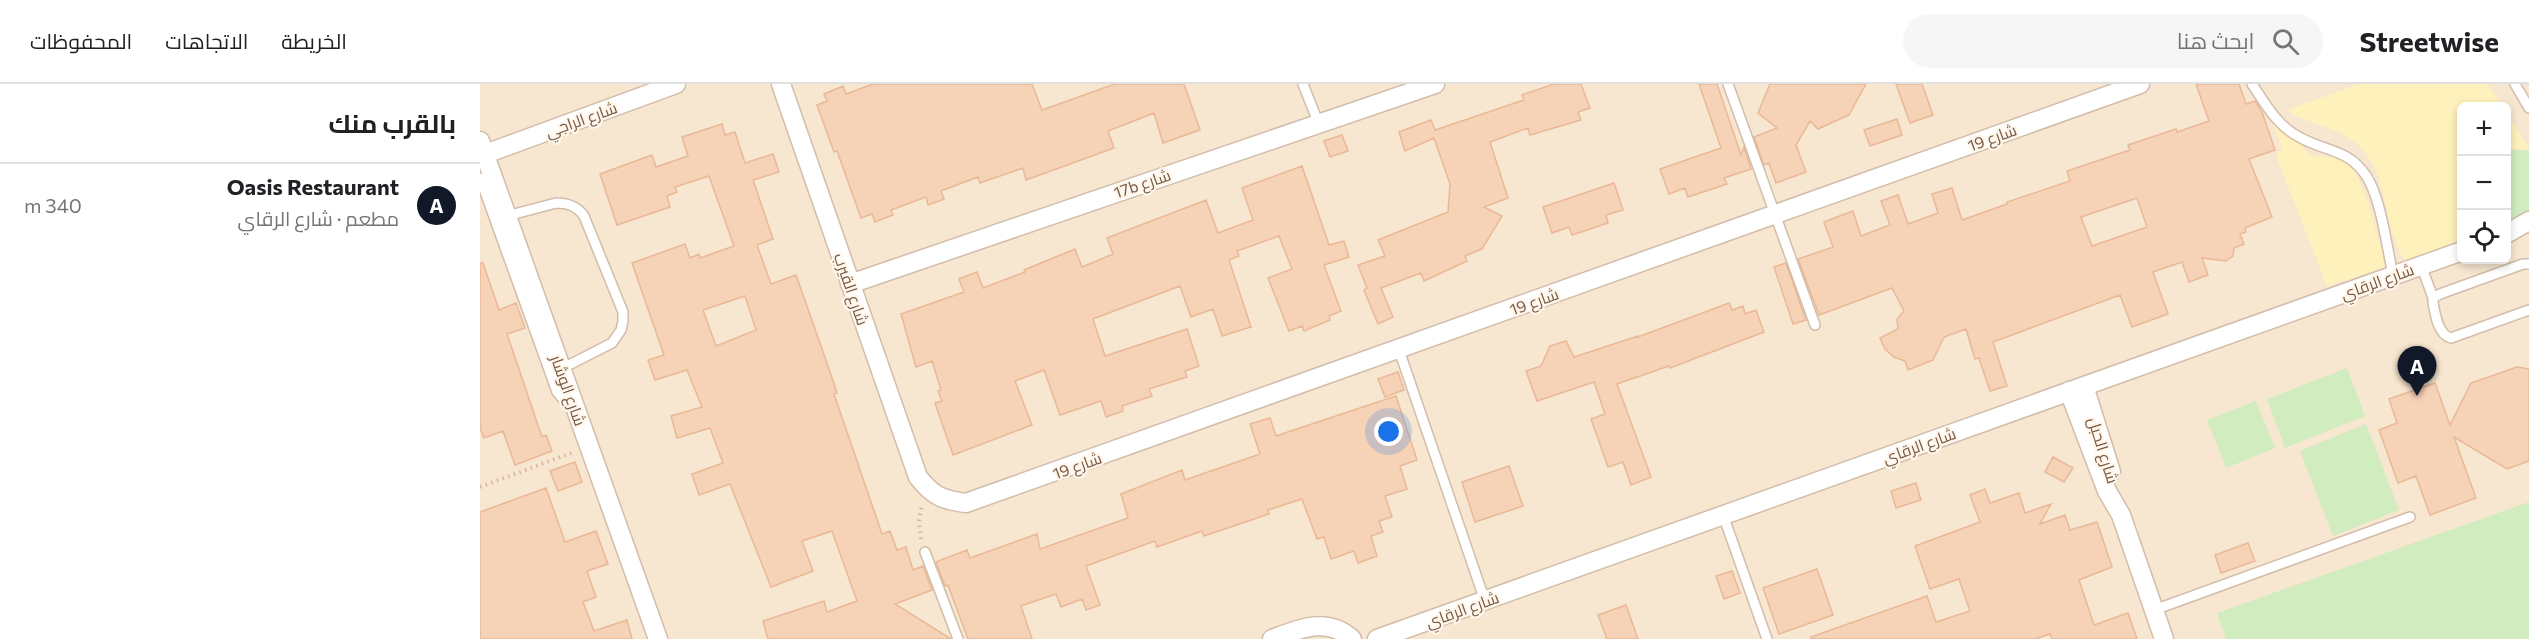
<!DOCTYPE html>
<html lang="ar">
<head>
<meta charset="utf-8">
<style>
	:root { --surface:#fff; --page:#f6f6f6; --text:#202124; --muted:#757577; --line:#e0e0e0; --accent:#111827 }
	body { margin:0; font-family:Commissioner,Cairo,sans-serif; background:var(--page); color:var(--text); direction:rtl }
	.controls { position:absolute; right:18px; top:18px; display:grid; overflow:hidden; border-radius:9px; box-shadow:0 3px 9px #0003 }
	.controls button { width:54px; height:54px; display:grid; place-items:center; padding:0; border:0; border-bottom:2px solid var(--line); background:var(--surface); color:var(--text); font:30px sans-serif }
	.you { position:absolute; left:909px; top:348px; width:21px; height:21px; margin:-15px; border:4px solid #fff; border-radius:50%; background:#1a73e8; box-shadow:0 0 0 9px #1a73e833 }
	.badge { display:grid; place-items:center; width:39px; height:39px; border-radius:50%; background:var(--accent); color:#fff; font-size:20px; font-weight:700 }
	.pin { position:absolute; translate:-50% -50px; filter:drop-shadow(0 2px 3px #0008) }
	.pin::after { content:''; position:absolute; top:32px; width:21px; height:18px; background:inherit; clip-path:polygon(0 0,100% 0,50% 100%) }
	.list { margin:0; padding:0; list-style:none }
	h2 { display:flex; justify-content:space-between; align-items:center; height:78px; margin:0; padding:0 24px; font-size:26px }
	h2 small { font-size:20px; font-weight:400; color:var(--muted) }
	.list li { display:grid; grid-template-columns:39px 1fr auto; gap:18px; align-items:center; box-sizing:border-box; height:84px; padding:0 24px; border-top:2px solid var(--line) }
	.list b { display:block; font-size:22px; white-space:nowrap }
	.list p { margin:0; font-size:20px; white-space:nowrap; color:var(--muted) }
	.list em { font-size:20px; font-style:normal; color:var(--muted) }
	.icon { flex:none; width:33px; height:33px; fill:none; stroke:currentColor; stroke-width:2; stroke-linecap:round; stroke-linejoin:round }
	.map { position:relative; flex:none; width:2049px; height:555px; overflow:hidden; direction:ltr }
	header { display:flex; align-items:center; gap:36px; box-sizing:border-box; height:84px; padding:0 30px; background:var(--surface); border-bottom:2px solid var(--line) }
	header strong { font-size:28px }
	nav { display:flex; gap:33px; margin-inline-start:auto; font-size:21px }
	.search { width:420px; height:54px; background:var(--page); display:flex; align-items:center; gap:15px; box-sizing:border-box; padding:0 21px; border-radius:33px; color:var(--muted); font-size:22px }
	main { display:flex }
	aside { flex:1; background:var(--surface) }
	.map>svg:first-child { display:block }
	.residential { fill:#f7e6d0; fill-rule:evenodd }
	.green { fill:#d1edbf }
	.sand { fill:#fff1bc }
	.building { fill:#f6d2b7; stroke:#eab896; stroke-width:1.5; fill-rule:evenodd }
	.lines { fill:none; stroke-linecap:round; stroke-linejoin:round }
	.service-casing { stroke:#d2bdaa; stroke-width:12 }
	.minor-casing { stroke:#d2bdaa; stroke-width:21 }
	.path { stroke:#dbb59a; stroke-width:4; stroke-dasharray:1.5 4.5; stroke-linecap:butt }
	.service { stroke:#fff; stroke-width:9 }
	.minor { stroke:#fff; stroke-width:18 }
	.labels { text-anchor:middle; dominant-baseline:central; stroke-width:4.5; stroke-linejoin:round; paint-order:stroke }
	.street-label { font-size:16px; fill:#785946; stroke:#fff7eb }
</style>
</head>
<body>
<header>
<strong>Streetwise</strong>
<div class="search"><svg class="icon" aria-label="search" viewBox="0 0 24 24"><circle cx="10" cy="10" r="6"/><path d="M15 15l6 6"/></svg>ابحث هنا</div>
<nav><a>الخريطة</a><a>الاتجاهات</a><a>المحفوظات</a></nav>
</header>
<main>
<div class="map">
<svg width="2049" height="555" viewBox="0 0 2049 555">
	<rect width="100%" height="100%" fill="#fef4e2"/>
	<!-- residential -->
	<path class="residential" d="M0,0h2049v555h-2049zM1982,22h44v154h-44z"/>
	<!-- green -->
	<path class="green" d="M2027,65l22,1v62l-22,17z
		M1867,284l18,48 -80,32 -18,-49z
		M1776,317l19,47 -49,20 -19,-48z
		M1886,340l33,86 -66,26 -33,-85z
		M2049,418v137h-303l-9,-26z"/>
	<!-- sand -->
	<path class="sand" d="M1879,0h129l14,22h-40l-1,139 -56,18c-4,-11 -11,-23 -14,-35 -9,-35 -9,-67 -42,-90 -19,-13 -43,-14 -62,-28z
		M2027,29l22,36v1l-22,-1z
		M1793,38l26,20 12,14 21,1 4,-2 18,13 14,34 18,65 -59,19 -51,-130 6,-7z"/>
	<!-- building -->
	<path class="building" d="M393,0h159l10,26 73,-26h69l16,46 -37,13 -9,-30 -46,18 6,17 -88,32 -3,-12 -43,15 -2,-6 -37,14 3,8 -16,6 -2,-8 -35,13 2,5 -18,7 -3,-8 -11,4 -24,-67 -3,1 -17,-47 10,-4 -3,-7 19,-8 3,8z
		M1074,0h27l9,24 -12,4 3,8 -51,15 -2,-7 -38,14 18,56 -24,9 18,9 -20,33 -17,7 2,5 -43,20 -3,-8 -40,15 12,29 -15,7 -14,-34 3,-2 -9,-23 27,-9 -7,-16 70,-28 2,-28 -16,-46 -29,13 -6,-19 32,-12 4,10 89,-30 -2,-5z
		M1219,0h18l24,71 3,-8 7,22 -27,9 3,6 -39,13 -3,-9 -16,6 -9,-25 61,-21z
		M1290,0h96l-17,31 -31,14 -8,-8 -14,24 10,27 -30,11 -7,-20 -5,2 -10,-28 23,-9 -19,-15z
		M1416,0h26l11,31 -23,8z
		M1716,0h43l7,20 9,-3 7,11 13,38 -26,9 23,58 -27,11 1,4 -6,2 4,10 -10,4 -1,8 -7,5 -24,-3 6,17 -19,7 -7,-20 -29,10 15,42 -36,13 -12,-32 -127,47 14,44 -17,5 -11,-33 -4,1 -9,-30 -22,8 -11,23 -25,10 -3,-9 -11,-4 -9,-8 -5,-11 18,-9 -1,-10 7,-8 -12,-23 -73,27 -21,-56 35,-12 -9,-25 29,-11 8,25 29,-11 -9,-24 17,-6 10,29 30,-11 -6,-19 20,-6 10,32 45,-16v-2l63,-21 -3,-10 63,-21 -2,-5 48,-16 1,3 32,-11zM1657,114l10,29 -55,19 -11,-29z
		M1417,35l5,16 -32,11 -6,-16z
		M242,40l3,11 10,-3 10,31 28,-9 6,18 -26,8 20,59 -16,6 14,39 25,-9 32,91 9,27 -3,1 48,140 8,-3 7,19 9,-3 7,23 10,-4 9,24 -37,14 56,35h-183l-5,-18 61,-20 3,11 30,-11 -25,-70 -30,10 11,30 -42,16 -41,-103 -31,11 -7,-21 31,-11 -13,-35 -33,10 -6,-22 31,-9 -15,-37 -32,10 -7,-20 16,-5 -32,-92 53,-19 5,14 9,-4 1,4 34,-12 -25,-70 -34,11 2,5 -10,4 3,11 -53,18 -17,-51 52,-19 4,12 32,-11 -6,-19zM265,212l11,34 -40,16 -13,-36z
		M862,51l6,16 -18,6 -6,-16z
		M822,82l27,79 15,-4 5,16 -25,8 17,46 -12,5 1,4 -26,11 -2,-5 -13,5 -21,-53 24,-9 -13,-33 -42,15 2,5 -10,4 22,67 -29,9 -9,-27 -22,8 -11,-31 -87,33 12,37 82,-27 12,37 -14,5 2,6 -38,12 3,7 -30,10 1,5 -17,6 -5,-16 -41,14 -16,-45 -29,11 17,44 -79,30 -18,-52 7,-2 -4,-10 3,-1 -9,-29 -16,6 -15,-53 63,-22 -5,-13 18,-7 6,16 42,-16 -1,-2 51,-21 7,18 31,-13 -6,-16 99,-38 12,33 35,-13 -11,-32z
		M1134,99l9,27 -17,5 2,8 -36,12 -3,-8 -17,6 -9,-26z
		M0,179h3l16,47 17,-7 9,25 -18,6 35,103 4,-2 6,16 -37,14 -12,-34 -19,7 -4,-10z
		M1306,179l20,57 -13,4 -19,-57z
		M1249,219l3,7 11,-4 2,8 11,-4 8,22 -94,36 -1,-2 -52,18 34,93 -20,8 -8,-23 -15,5 -17,-48 14,-5 -11,-32 -57,19 -11,-30 15,-5 9,-20 16,-5 8,16 64,-21v1z
		M2037,283l12,2v92l-22,8 -53,-32 22,61 -46,17 -14,-39 -18,7 -19,-53 18,-7 -8,-24 46,-16 15,42 21,-42z
		M918,288l6,18 -19,7 -7,-18z
		M916,312l21,64 -17,6 7,23 -22,7 7,21 -13,4 4,11 -12,4 6,20 -19,7 -4,-12 -23,8 -7,-22 -7,2 -15,-40 -34,11 1,4 -65,22 -2,-5 -45,16 -2,-6 -69,25 14,39 -14,5 -4,-11 -21,8 -5,-13 -35,12 11,33h-64l-20,-54 -3,1 -9,-24 31,-12 3,8 67,-24 3,15 88,-31 -7,-24 61,-24 3,10 75,-26 -10,-30 20,-6 6,18z
		M1573,373l20,11 -9,14 -19,-10z
		M95,378l7,20 -24,9 -8,-20z
		M1029,382l14,40 -48,16 -13,-40z
		M1436,399l5,17 -25,8 -5,-17z
		M66,404l19,54 31,-11 12,33 -21,7 9,26 -13,5 11,29 33,-11 5,19h-152v-127z
		M1505,405l5,14 29,-10 6,20 26,-9 -11,20 25,-9 5,15 27,-8 15,45 -33,13 15,45 34,-12 9,26h-85l-2,-5 -15,5h-224v-2l116,-41 9,26 34,-11 -11,-32 -29,10 -15,-43 65,-24 -10,-27z
		M1768,459l7,18 -34,12 -6,-18z
		M1337,485l16,46 -54,19 -16,-46z
		M1252,487l8,22 -16,6 -8,-23z
		M1146,521l12,34h-31l-9,-24z"/>
	<g class="lines">
		<defs>
			<path id="service" d="M823,0l15,38
				M1248,0l87,241
				M1772,0c14,21 26,43 49,54 26,14 48,11 66,39 14,22 20,71 26,98
				M2035,0l14,24
				M0,94l77,214 14,16
				M27,132l49,-13c12,0 21,3 28,13l39,96v9l-2,9 -9,13 -51,26
				M2049,180h-6l-83,30 -7,4v4c2,12 5,33 18,36l78,-28
				M1941,181l12,33
				M919,266l86,251
				M1243,431l44,124
				M445,468l33,87
				M1674,526l256,-93"/>
			<path id="minor" d="M301,0l137,393c15,19 24,23 48,26l1174,-419
				M0,57l178,498
				M5,70l191,-70
				M2026,150l23,-13
				M370,200l585,-200
				M1604,302l27,86
				M1589,307l38,100 14,24 43,124
				M792,555c27,-10 55,-23 80,0
				M897,555l1085,-388"/>
		</defs>
		<!-- service casing -->
		<use href="#service" class="service-casing"/>
		<!-- minor casing -->
		<use href="#minor" class="minor-casing"/>
		<!-- path -->
		<path class="path" d="M0,403l94,-35
			M441,455l-2,-18 3,-16"/>
		<!-- service -->
		<use href="#service" class="service"/>
		<!-- minor -->
		<use href="#minor" class="minor"/>
	</g>
	<g class="labels">
		<!-- street labels -->
		<g class="street-label">
			<text transform="translate(101 35) rotate(-20)">شارع الراجي</text>
			<text transform="translate(1512 53) rotate(-20)">شارع 19</text>
			<text transform="translate(662 99) rotate(-19)">17b شارع</text>
			<text transform="translate(1897 197) rotate(-20)">شارع الرقاي</text>
			<text transform="translate(372 205) rotate(71)">شارع القيرب</text>
			<text transform="translate(1054 217) rotate(-20)">شارع 19</text>
			<text transform="translate(89 306) rotate(70)">شارع الوشار</text>
			<text transform="translate(1439 361) rotate(-20)">شارع الرقاي</text>
			<text transform="translate(1624 366) rotate(73)">شارع الحبل</text>
			<text transform="translate(597 381) rotate(-20)">شارع 19</text>
			<text transform="translate(982 525) rotate(-20)">شارع الرقاي</text>
		</g>
	</g>
</svg>
<div class="controls">
<button>+</button>
<button>−</button>
<button><svg class="icon" aria-label="locate" viewBox="0 0 24 24"><circle cx="12" cy="12" r="6"/><path d="M12 2v4M12 18v4M2 12h4M18 12h4"/></svg></button>
</div>
<div class="you"></div>
<div class="pin badge" style="left:1937px;top:312px">A</div>
</div>
<aside>
<h2>بالقرب منك<small></small></h2>
<ul class="list">
<li><span class="badge">A</span><div><b>Oasis Restaurant</b><p>مطعم · شارع الرقاي</p></div><em>340 m</em></li>
</ul>
</aside>
</main>
</body>
</html>
